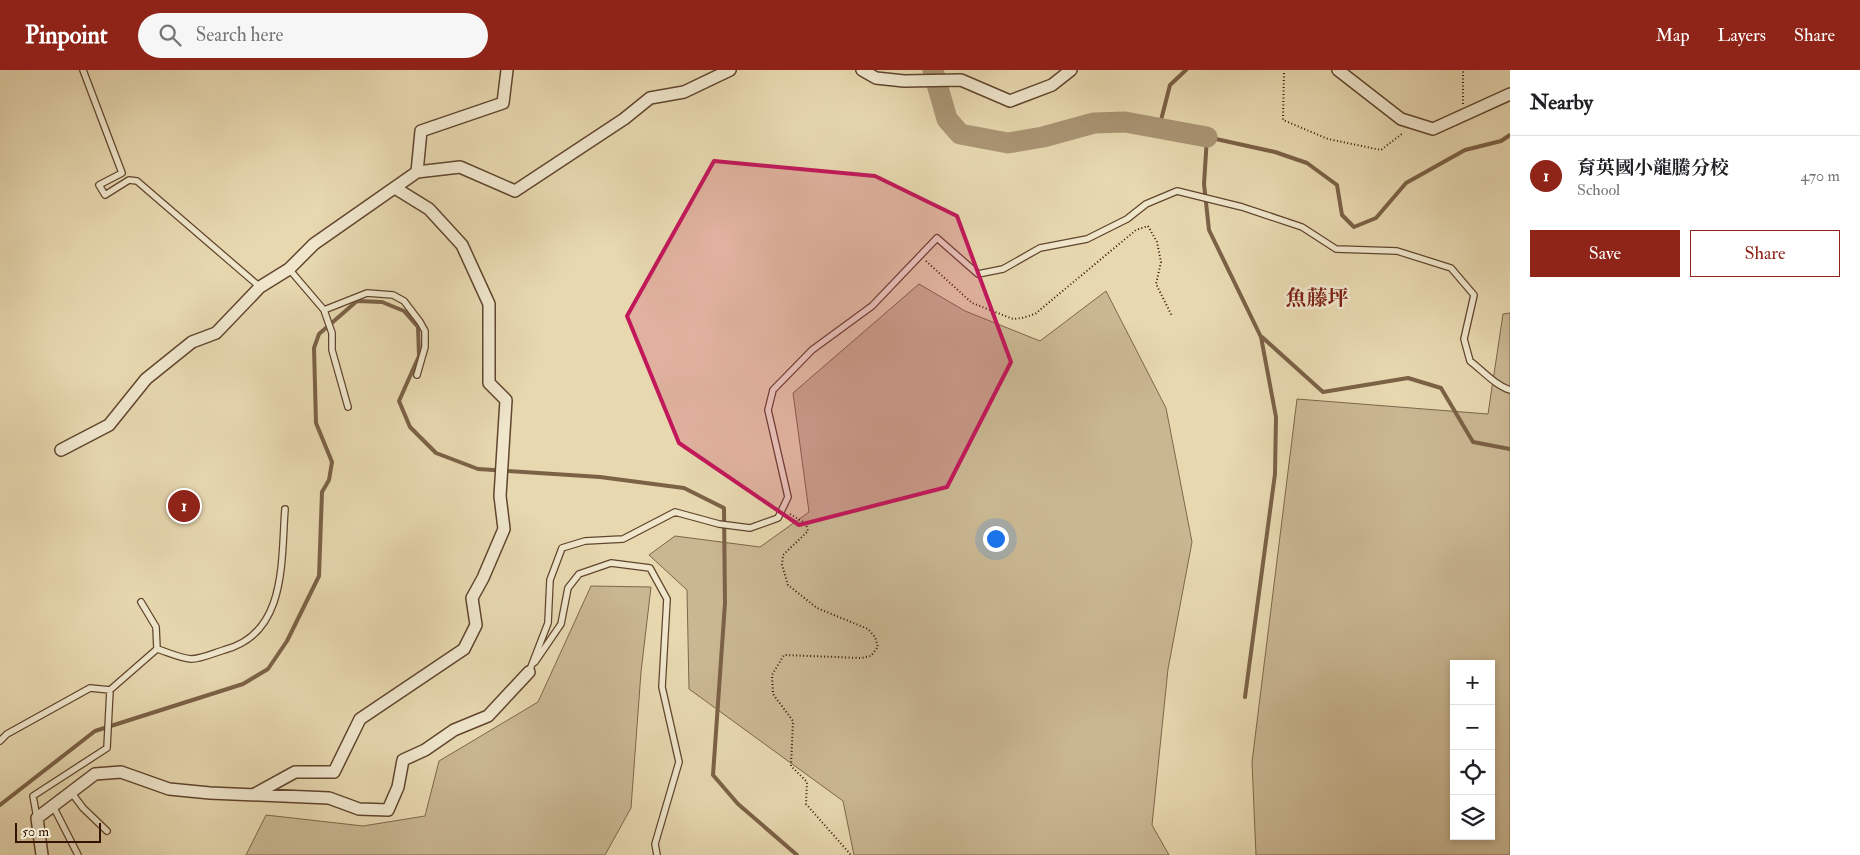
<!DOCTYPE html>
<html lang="en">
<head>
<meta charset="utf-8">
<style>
	:root { --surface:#fff; --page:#f6f6f6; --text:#202124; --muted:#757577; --line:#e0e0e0; --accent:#8f2418 }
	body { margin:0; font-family:"IM FELL Double Pica","Noto Serif TC",serif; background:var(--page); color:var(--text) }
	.controls { position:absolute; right:15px; bottom:15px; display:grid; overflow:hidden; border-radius:0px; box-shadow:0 2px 8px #0003 }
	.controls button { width:45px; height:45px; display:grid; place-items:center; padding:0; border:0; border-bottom:1px solid var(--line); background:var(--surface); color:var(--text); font:25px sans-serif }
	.scale { position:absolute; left:15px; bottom:12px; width:86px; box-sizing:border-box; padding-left:5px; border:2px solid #341401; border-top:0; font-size:14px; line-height:18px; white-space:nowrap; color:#341401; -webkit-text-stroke:4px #efe6cc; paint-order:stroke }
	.you { position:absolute; left:995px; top:468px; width:18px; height:18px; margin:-12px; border:4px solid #fff; border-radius:50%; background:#1a73e8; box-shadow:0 0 0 8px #1a73e833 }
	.badge { display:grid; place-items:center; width:32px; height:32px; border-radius:50%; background:var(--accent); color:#fff; font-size:16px; font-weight:700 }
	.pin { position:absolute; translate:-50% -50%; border:2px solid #fff; box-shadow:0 1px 5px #0006 }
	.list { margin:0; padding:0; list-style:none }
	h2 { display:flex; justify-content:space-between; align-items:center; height:65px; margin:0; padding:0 20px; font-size:21px }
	h2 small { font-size:16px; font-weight:400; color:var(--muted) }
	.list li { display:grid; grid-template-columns:32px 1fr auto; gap:15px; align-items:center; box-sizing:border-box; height:80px; padding:0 20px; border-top:1px solid var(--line) }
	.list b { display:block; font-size:19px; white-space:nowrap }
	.list p { margin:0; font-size:16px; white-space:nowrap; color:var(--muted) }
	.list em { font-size:16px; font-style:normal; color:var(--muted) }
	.actions { display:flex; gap:10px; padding:15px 20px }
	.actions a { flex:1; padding:11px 0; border:1px solid var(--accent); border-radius:0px; text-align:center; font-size:18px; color:var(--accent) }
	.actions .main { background:var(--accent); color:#fff }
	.icon { flex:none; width:28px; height:28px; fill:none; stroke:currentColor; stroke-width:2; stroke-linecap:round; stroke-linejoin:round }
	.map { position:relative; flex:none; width:1510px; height:785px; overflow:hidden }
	header { display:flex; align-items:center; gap:30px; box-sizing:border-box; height:70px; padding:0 25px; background:var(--accent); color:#fff }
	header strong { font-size:24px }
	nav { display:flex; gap:28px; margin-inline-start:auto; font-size:18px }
	.search { width:350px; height:45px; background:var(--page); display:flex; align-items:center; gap:12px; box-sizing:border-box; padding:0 18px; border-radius:28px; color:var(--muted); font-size:19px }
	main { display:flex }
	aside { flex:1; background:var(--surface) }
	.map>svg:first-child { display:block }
	.green { fill:#c9b792; stroke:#7e664a; fill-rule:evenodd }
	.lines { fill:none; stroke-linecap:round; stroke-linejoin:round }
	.stream { stroke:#7b6146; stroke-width:4 }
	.river { stroke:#aa9574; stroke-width:21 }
	.service-casing { stroke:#61452d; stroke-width:8 }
	.minor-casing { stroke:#61452d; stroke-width:14 }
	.path { stroke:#341401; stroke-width:2; stroke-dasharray:1 2.5; stroke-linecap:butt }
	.service { stroke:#efe6cc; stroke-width:5.5 }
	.minor { stroke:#efe6cc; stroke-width:11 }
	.marked { fill:#c2185b; fill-opacity:0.2; stroke:#c2185b; stroke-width:4; stroke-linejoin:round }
	.labels { text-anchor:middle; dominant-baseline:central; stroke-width:5; stroke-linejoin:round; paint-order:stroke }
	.quarter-label { font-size:21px; font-weight:bold; fill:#7a1f14; stroke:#efe6cc }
</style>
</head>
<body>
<header>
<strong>Pinpoint</strong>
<div class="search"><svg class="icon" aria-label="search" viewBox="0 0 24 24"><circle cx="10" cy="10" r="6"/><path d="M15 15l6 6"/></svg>Search here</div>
<nav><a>Map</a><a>Layers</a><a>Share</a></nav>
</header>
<main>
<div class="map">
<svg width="1510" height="785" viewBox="0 0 1510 785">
	<rect width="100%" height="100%" fill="#e7d8b0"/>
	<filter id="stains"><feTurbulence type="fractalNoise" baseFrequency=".004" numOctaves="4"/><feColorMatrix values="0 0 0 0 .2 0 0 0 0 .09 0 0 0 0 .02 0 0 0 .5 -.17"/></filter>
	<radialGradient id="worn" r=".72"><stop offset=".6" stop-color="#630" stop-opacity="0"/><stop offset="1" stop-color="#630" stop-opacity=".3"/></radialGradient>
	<!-- green -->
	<path class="green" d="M919,214l46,27 75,30 66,-50 60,117 26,134 -24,127 -16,156 17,30h-315l-11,-54 -154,-112 -2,-99 -38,-35 26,-19 85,11 49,-35 -16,-119z
		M1510,243v542h-254l-4,-93 45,-363 191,15 15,-100zM1454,594h37v172h-37z
		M591,516l60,1 -10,85 -10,136 -26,47h-359l20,-40 97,11 62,-10 14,-55 99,-59z"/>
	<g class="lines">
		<!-- stream -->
		<path class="stream" d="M1159,58l11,-43 16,-15
			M1262,267l61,55 85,-14 33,10 32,54 37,7
			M1245,627l30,-223 1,-57 -15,-80 -52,-107 -5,-46 3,-47 68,15 32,11 30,22 5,30 12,12 22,-9 30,-35 59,-33 36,-9 9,-6
			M0,735l95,-74 148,-47 25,-15 19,-28 32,-65 3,-84 7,-12 3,-18 -16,-39 -2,-75 5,-14 38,-33 25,1 22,9 14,16 1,29 -20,45 11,26 26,26 42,16 122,8 84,11 40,20 1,95 -12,172 25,29 59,51"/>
		<!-- river -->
		<path class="river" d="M933,0l14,49 13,15 48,9 35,-6 51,-14 31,-1 82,15"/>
		<defs>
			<path id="service" d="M83,0l39,103 -23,12 6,10 24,-15 8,1 123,106
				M289,199l35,41 8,23v17l16,57
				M324,240l43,-17 26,2 11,6 16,21 5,9v16l-8,28
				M141,532l15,25 1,22
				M535,592l26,-38 7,-36 11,-14 32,-11 39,5 17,31 -5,88 17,75 -24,82 2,11
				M529,602l19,-49 2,-43 12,-32 23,-7 38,-2 52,-27 44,12 31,4 28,-10 10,-21 -20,-87 5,-20 39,-40 60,-44 65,-68 41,36 25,-5 37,-21 47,-9 40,-20 19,-15 31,-13 65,16 60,20 34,22 61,2 54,17 23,27 -10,44 6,22c13,10 25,24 40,29
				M0,671l7,-7 83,-46 20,2
				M71,722l12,16 24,23
				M53,736l25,49
				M37,748l-4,-22 74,-48 3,-58 47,-41c10,3 23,9 34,10 10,0 23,-6 33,-9 63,-16 57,-89 61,-141"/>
			<path id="minor" d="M862,0l14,8 28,3 57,-1 49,21 42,-16 19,-15
				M1338,0l63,49 32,10 77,-35
				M417,102l4,-41 82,-28 4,-33
				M61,380l48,-25 37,-46 46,-37 24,-9 44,-46 29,-18 25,-25 103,-72 43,-5 55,24 109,-72 26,-21 34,-6 46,-22
				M255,724l40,-22h39l26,-53 104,-70 12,-24 -4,-27 11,-20 21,-49 -4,-33 6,-96 -17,-17v-79l-27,-59 -33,-36 -34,-21
				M42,785l-5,-37 58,-44 26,-2 48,17 41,4 119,5 30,11 29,1 10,-23 5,-27 22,-10 29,-20 34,-14 41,-44"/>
		</defs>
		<!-- service casing -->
		<use href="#service" class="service-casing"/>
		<!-- minor casing -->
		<use href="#minor" class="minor-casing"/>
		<!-- path -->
		<path class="path" d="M1284,3l-1,47 45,19 53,11 22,-17
			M1463,34v-34
			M926,191l46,42 41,16 9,-1 13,-4 101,-84 12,-4 9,16 4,20 -5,22 16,32
			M790,444l16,10 2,7 -25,24 -1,10 6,20 29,23 51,21 7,8 3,10 -7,9 -10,2 -77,-3 -12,20 1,19 20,27 -2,45 16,16 -1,22 45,51"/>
		<!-- service -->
		<use href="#service" class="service"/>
		<!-- minor -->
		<use href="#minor" class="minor"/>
	</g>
	<!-- marked area -->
	<path class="marked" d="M714,91l161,15 82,40 54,146 -64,125 -148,38 -120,-82 -52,-127z"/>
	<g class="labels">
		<!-- quarter labels -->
		<g class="quarter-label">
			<text x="1317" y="228">魚藤坪</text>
		</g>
	</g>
	<rect width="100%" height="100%" filter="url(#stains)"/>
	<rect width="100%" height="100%" fill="url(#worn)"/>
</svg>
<div class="controls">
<button>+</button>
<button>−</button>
<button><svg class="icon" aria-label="locate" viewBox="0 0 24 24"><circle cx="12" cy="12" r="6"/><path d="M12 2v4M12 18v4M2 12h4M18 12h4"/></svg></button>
<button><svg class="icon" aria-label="layers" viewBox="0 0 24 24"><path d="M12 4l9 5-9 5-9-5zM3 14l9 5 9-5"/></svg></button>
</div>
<div class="scale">50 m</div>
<div class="you"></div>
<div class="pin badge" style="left:184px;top:436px">1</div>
</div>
<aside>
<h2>Nearby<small></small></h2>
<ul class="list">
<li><span class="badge">1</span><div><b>育英國小龍騰分校</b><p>School</p></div><em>470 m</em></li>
</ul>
<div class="actions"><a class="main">Save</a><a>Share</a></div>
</aside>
</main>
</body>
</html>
